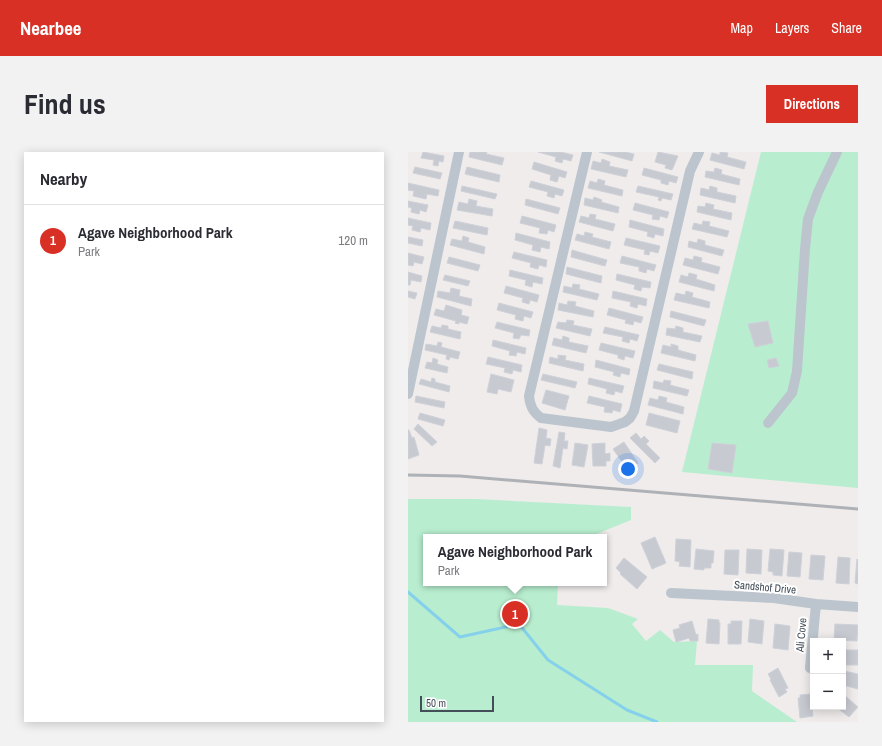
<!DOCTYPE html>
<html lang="en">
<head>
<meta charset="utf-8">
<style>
	:root { --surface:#fff; --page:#f2f2f3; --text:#2b2b33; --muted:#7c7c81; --line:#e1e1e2; --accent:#d93025 }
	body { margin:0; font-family:"Archivo Narrow",sans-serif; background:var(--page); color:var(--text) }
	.controls { position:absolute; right:12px; bottom:12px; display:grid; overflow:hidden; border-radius:0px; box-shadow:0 2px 10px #0003 }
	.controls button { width:36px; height:36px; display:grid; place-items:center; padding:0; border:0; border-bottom:1px solid var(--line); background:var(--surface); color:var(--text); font:20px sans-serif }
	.scale { position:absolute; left:12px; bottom:10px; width:74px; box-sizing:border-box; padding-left:4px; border:2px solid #444e59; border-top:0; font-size:11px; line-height:14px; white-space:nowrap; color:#444e59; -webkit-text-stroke:3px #fff; paint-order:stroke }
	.you { position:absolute; left:220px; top:317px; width:14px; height:14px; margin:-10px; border:3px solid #fff; border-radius:50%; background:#1a73e8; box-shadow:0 0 0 6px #1a73e833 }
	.badge { display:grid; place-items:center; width:26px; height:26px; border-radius:50%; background:var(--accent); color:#fff; font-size:13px; font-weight:700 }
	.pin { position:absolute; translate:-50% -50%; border:2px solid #fff; box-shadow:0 1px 4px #0006 }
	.popup { position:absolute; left:15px; top:382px; width:184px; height:52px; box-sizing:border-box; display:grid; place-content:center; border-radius:0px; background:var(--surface); filter:drop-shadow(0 1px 3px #0005); font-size:13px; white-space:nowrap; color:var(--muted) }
	.popup b { font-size:15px; color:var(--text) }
	.popup::after { content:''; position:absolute; left:50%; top:100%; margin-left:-8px; border:8px solid transparent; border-top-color:var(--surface) }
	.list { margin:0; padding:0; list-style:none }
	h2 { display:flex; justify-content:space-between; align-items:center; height:52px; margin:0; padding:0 16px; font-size:17px }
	h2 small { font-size:13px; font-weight:400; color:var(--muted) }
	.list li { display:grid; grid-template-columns:26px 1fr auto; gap:12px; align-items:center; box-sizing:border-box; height:72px; padding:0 16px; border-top:1px solid var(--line) }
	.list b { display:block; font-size:15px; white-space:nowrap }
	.list p { margin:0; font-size:13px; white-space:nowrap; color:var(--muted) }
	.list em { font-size:13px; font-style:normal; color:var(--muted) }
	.map { position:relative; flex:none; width:450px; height:570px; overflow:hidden; border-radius:0px }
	header { display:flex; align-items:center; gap:24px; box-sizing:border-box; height:56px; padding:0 20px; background:var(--accent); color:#fff }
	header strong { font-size:19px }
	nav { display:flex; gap:22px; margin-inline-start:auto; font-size:14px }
	.intro { display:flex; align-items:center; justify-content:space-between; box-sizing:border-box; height:96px; padding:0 24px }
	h1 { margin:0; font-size:28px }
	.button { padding:10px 18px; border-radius:0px; background:var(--accent); color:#fff; font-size:14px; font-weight:700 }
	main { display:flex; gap:24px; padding:0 24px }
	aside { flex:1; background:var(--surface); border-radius:0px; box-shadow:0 2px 10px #0003 }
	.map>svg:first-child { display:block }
	.green { fill:#b8eecf }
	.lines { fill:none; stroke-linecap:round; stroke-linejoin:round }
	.stream { stroke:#85d1eb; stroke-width:3 }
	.building { fill:#c8cad2; stroke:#cfd1d8 }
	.minor { stroke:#bcc5ce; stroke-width:10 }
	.rail { stroke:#aeb1b6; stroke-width:3 }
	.labels { text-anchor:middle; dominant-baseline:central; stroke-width:4; stroke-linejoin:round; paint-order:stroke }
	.street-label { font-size:11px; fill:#444e59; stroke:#fff }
</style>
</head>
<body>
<header>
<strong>Nearbee</strong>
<nav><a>Map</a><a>Layers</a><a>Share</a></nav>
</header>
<div class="intro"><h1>Find us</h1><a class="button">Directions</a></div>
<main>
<aside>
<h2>Nearby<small></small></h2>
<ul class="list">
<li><span class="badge">1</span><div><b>Agave Neighborhood Park</b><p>Park</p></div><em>120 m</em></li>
</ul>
</aside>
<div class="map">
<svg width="450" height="570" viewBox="0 0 450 570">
	<rect width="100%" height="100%" fill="#efeceb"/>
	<!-- green -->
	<path class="green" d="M353,0h97v336l-176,-16z
		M0,347h68l155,8v13l-42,17h-163v46h132l-1,22 51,3 30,11 -6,5 14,17 14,-11 14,12 23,-1 -2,24h58l-1,26 45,31h-389z"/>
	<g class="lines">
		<!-- stream -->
		<path class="stream" d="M0,440l52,45 59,-13 29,36 79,50 30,12"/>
	</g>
	<!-- building -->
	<path class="building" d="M15,0l21,4 -1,6 -4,-1 -1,5 -5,-1 1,-5 -13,-2z
		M62,0h17l-1,2 18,4 -2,7 -33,-8z
		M130,0h23l12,3 -2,6 -8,-2 -1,4 -7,-2 1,-4z
		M191,0h26l9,2 -2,7z
		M250,0l20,4 -6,14 -7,-2 1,-3 -11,-3z
		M312,0l8,1 -1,4 19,5 -2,7 -34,-9 2,-7 8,2z
		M194,7l8,3 -1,4 19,4 -2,7 -35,-8 2,-8 8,2z
		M126,10l33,10 -2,6 -6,-2 -2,6 -7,-2 1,-5 -19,-6z
		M7,15l27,6 -2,6 -27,-6z
		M59,15l33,8 -1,7 -34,-8z
		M236,16l34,9 -2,6 -7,-2 -1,4 -7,-2v-3l-19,-5z
		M307,16l7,2 -1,4 19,5 -1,6 -34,-8 1,-6 8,1z
		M190,27l7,2 -1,4 19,5 -1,6 -34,-8 2,-7 7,2z
		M123,29l33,9 -2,6 -7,-2 -1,4 -7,-2 1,-4 -19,-5z
		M0,31l31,7 -1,6 -11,-2 -1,5 -13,-3 1,-5 -6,-1z
		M54,34l35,8 -2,5 -34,-8z
		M230,34l35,8 -2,6 -9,-2 -1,3 -3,-1 1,-3 -23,-5z
		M302,34l7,2v4l19,4 -1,7 -35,-8 1,-7 8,2z
		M186,45l8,3 -1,2 18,5 -1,6 -34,-8 1,-7 8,2z
		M61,47l8,2 -1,5 17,3 -1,7 -35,-6 2,-8 9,2z
		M118,47l34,9 -2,6 -33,-9z
		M0,49l20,4 -2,7 -6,-2 -1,4 -8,-2 1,-4 -4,-1z
		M227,51l34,9 -2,6 -7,-2 -1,4 -7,-1 1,-4 -20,-5z
		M298,51l8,2 -1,4 19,4 -1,7 -34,-8 1,-6 7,1z
		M182,62l6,1 -1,4 20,5 -2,7 -34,-9 2,-6 8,2z
		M114,64l34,9 -2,7 -6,-2 -1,4 -8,-1 1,-5 -20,-5z
		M0,66l23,5 -1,7 -9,-2 -1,4 -8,-2 1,-4 -5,-1z
		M222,68l34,9 -1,7 -8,-2 -1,4 -7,-2 1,-4 -19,-5z
		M47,69l33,7 -1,7 -34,-7z
		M295,69l7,1 -1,4 20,5 -2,6 -35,-8 2,-6 8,2z
		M177,80l8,2 -1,3 19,5 -2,7 -34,-9 2,-6 7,2z
		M108,81l34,9 -1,7 -8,-2 -1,5 -8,-2 1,-5 -18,-5z
		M55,84l6,2 -1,4 17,5 -1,7 -34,-9 2,-6 10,2z
		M0,85l15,3 -1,6 -14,-3z
		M218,86l34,8 -2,7 -8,-2 -1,4 -5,-1 1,-4 -21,-5z
		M290,87l7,2v4l19,5 -2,6 -34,-9 1,-6 8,2z
		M164,98l35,10 -2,6 -34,-9z
		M106,100l33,8 -1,7 -7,-2 -1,4 -8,-2 1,-4 -19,-5z
		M0,101l16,4 -2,7 -8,-2 -1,4 -5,-1z
		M214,104l34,9 -2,6 -7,-2 -1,4 -7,-2v-4l-19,-4z
		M286,104l8,2 -1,4 19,5 -2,7 -35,-9 2,-7 8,2z
		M41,105l31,8 -2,6 -31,-8z
		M159,115l35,9 -1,7 -35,-9z
		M102,118l33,8 -1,6 -9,-2 -1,5 -7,-2 1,-5 -17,-4z
		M0,120l14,4 -1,6 -10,-2 -1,5h-2z
		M281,121l8,2 -1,4 19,6 -1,6 -35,-9 2,-7 7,2z
		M209,122l34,8 -1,6 -8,-1 -1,4 -7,-2 1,-4 -19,-5z
		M37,123l25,6 -2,5 -25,-6z
		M165,132l7,1 -1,4 20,5 -2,6 -34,-8 1,-6 8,2z
		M98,134l33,9 -2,7 -7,-2 -1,4 -7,-2 1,-4 -19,-5z
		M43,136l9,2 -1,6 13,3 -1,7 -34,-9 1,-6 12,2z
		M0,139l9,2 -2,6 -7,-2z
		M205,139l34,8 -1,7 -8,-2 -1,4 -7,-2 1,-4 -19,-4z
		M278,139l7,2 -1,4 18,5 -1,6 -35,-8 2,-7 9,2z
		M160,149l8,1 -1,4 19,5 -1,6 -35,-7 1,-7 8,2z
		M91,151l34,9 -2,6 -7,-2 -1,5 -8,-2 1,-4 -19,-5z
		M38,153l16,5 -1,5 8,2 -2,7 -8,-2v2l-4,-1 1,-2 -22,-6 2,-6 8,2z
		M201,156l34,9 -2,6 -7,-2 -1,4 -8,-2 1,-3 -19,-5z
		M263,159l35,9 -2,6 -34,-9z
		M159,168l7,1 -1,4 19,4 -2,7 -34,-8 2,-6 8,1z
		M360,169l5,22 -18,4 -7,-23z
		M89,170l33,8 -1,6 -8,-1 -2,4 -6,-1 1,-5 -19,-5z
		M34,173l6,1v3l13,3 -1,7 -30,-7 2,-6 9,2z
		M268,174l7,2v4l19,4 -2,6 -34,-7 1,-7 8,1z
		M197,175l34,8 -2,6 -7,-2 -1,4 -7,-2 1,-4 -20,-4z
		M155,184l6,2v4l19,4 -2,7 -34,-8 2,-7 8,2z
		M85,188l33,8 -1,6 -8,-2 -1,4 -7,-1 1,-4 -18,-5z
		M30,190l4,1 -1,4 19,5 -2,7 -8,-2 -1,3 -3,-1 1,-4 -22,-5 1,-6 11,2z
		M193,191l34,8 -2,7 -8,-2 -1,4 -6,-2v-3l-19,-5z
		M263,192l7,2v4l18,5 -1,6 -34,-8 2,-8 8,2z
		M150,203l8,1 -1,4 19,4 -1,7 -34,-8 1,-6 8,2z
		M80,205l34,8 -1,7 -8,-2 -1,4 -8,-2 1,-4 -19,-4z
		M25,206l5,2 -1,4 11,3 -1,6 -22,-5 2,-6 5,1z
		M368,206l3,8 -10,2 -2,-8z
		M188,208l34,9 -1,6 -8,-2 -1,4 -7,-2 1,-3 -19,-5z
		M251,212l34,8 -1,7 -35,-9z
		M83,222l23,6 -3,12 -13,-3 -1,5 -10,-2z
		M135,222l34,8 -2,6 -34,-8z
		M24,226l3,1v3l15,4 -1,6 -30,-8 2,-5 10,3z
		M181,226l35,8 -2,7 -7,-2 -1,4 -8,-2 1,-4 -19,-5z
		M256,228l7,1 -1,4 19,5 -2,6 -34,-8 1,-7 9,2z
		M138,238l23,6 -4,14 -23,-7z
		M8,244l29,6 -1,6 -29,-6z
		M181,244l33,8 -2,8 -7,-2 -1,3 -8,-1 1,-5 -18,-4z
		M251,244l8,2 -1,4 18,5 -1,7 -35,-9 2,-7 8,2z
		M12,261l25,7 -2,6 -25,-7z
		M241,261l31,8 -3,12 -31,-8z
		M10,272l19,18 -5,4 -18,-17z
		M131,276l8,2 -1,8 5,1 -1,7 -5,-1 -3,19 -8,-1z
		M0,278h1l3,8 2,-1 5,18 -11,4z
		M151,280l6,1 -1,8h4l-1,8 -4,-1 -3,20 -7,-2z
		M228,281l5,6 3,-3 5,5 -3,3 14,14 -5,5 -25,-25z
		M216,290l14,21 -10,7 -15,-21z
		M167,291l13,2 -4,22 -12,-2z
		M197,291v11l5,-1v8h-4v5h-13l-1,-22z
		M304,291l24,2 -4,28 -24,-4z
		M247,385l11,26 -14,6 -11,-26z
		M268,387l15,1 -1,27 -11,-1 1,-4 -5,-1z
		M288,397l18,2 -1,12h-2v5h-7v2l-10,-1z
		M339,397l15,1 -1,24 -15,-1z
		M362,397l14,1 -2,26 -9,-1v-3l-5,-1z
		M317,398h14l-1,25 -14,-1z
		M381,400l13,1 -2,24 -13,-1z
		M403,403l14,1 -2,24 -14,-1z
		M430,405l12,1 -1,26 -13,-1z
		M216,406l23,19 -10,12 -17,-15 1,-1 -5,-5z
		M449,407l1,1v24l-3,-1z
		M300,467l11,1v3h1l-1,21 -13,-1z
		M342,467l14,2 -2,23 -14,-2z
		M284,469l4,14 2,-1v7h-8l-1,-3 -13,4 -3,-12 7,-2 -1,-3z
		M323,469h11l-1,23h-13v-20h3z
		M367,472l15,2 -2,24 -15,-2z
		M427,472l23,1 -1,16 -23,-1z
		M436,498h14v15h-14z
		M370,516l10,20 -3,1 2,3 -8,5 -9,-17 1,-1 -3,-5z
		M436,519l14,3v15l-15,-4z
		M403,542l2,22 -13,2 -2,-20h2v-3z
		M435,542l15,13 -9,10 -13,-10h7z"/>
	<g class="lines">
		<!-- minor -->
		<path class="minor" d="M179,0l-58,244c1,10 4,16 12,22l70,9 14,-5 5,-4 4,-7 53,-227 3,-13 9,-19
			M0,242l51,-242
			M360,271l24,-30 5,-22 8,-122 3,-30 10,-27 19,-40
			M263,441l103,5 42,6 42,3
			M402,516l6,-64"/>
		<!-- rail -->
		<path class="rail" d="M0,323l52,1 398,33"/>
	</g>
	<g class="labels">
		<!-- street labels -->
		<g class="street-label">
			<text transform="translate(357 435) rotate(5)">Sandshof Drive</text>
			<text transform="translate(393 483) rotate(-85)">Ali Cove</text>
		</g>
	</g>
</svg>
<div class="controls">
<button>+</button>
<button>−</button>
</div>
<div class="scale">50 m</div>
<div class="you"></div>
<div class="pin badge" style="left:107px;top:462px">1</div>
<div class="popup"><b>Agave Neighborhood Park</b>Park</div>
</div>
</main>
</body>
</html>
